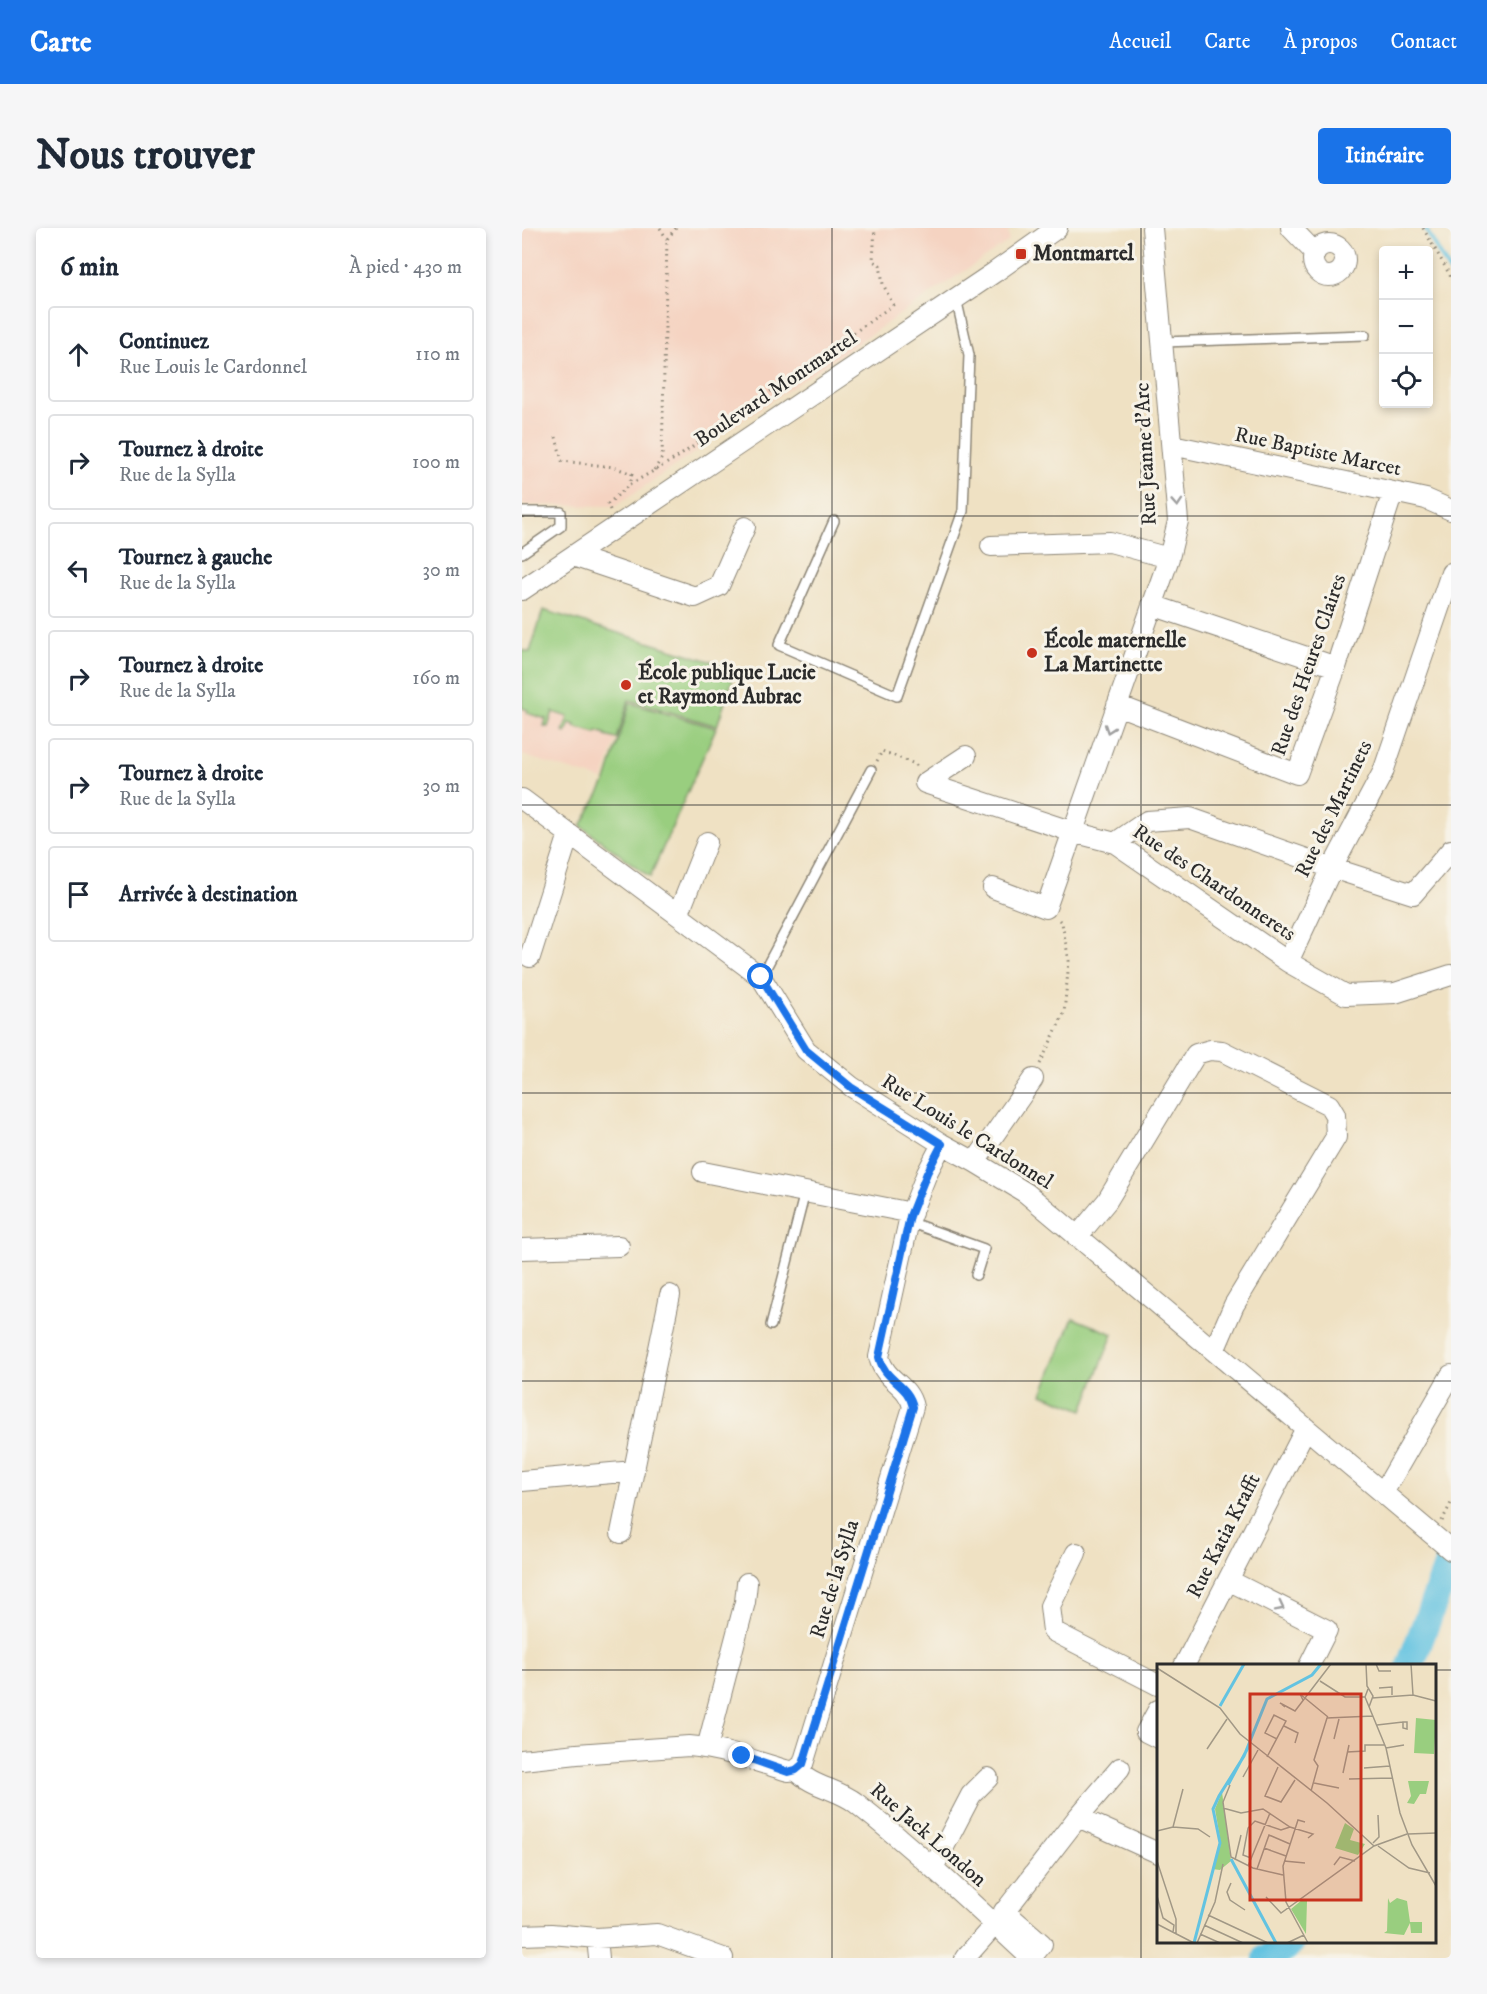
<!DOCTYPE html>
<html lang="fr">
<head>
<meta charset="utf-8">
<style>
	:root { --surface:#fff; --page:#f6f6f7; --text:#1f2937; --muted:#747a83; --line:#e0e1e3; --accent:#1a73e8 }
	body { margin:0; font-family:"IM FELL DW Pica",serif; background:var(--page); color:var(--text) }
	.controls { position:absolute; right:18px; top:18px; display:grid; overflow:hidden; border-radius:6px; box-shadow:0 3px 9px #0003 }
	.controls button { width:54px; height:54px; display:grid; place-items:center; padding:0; border:0; border-bottom:2px solid var(--line); background:var(--surface); color:var(--text); font:30px sans-serif }
	.stop { position:absolute; width:18px; height:18px; margin:-14px; border:4px solid #1a73e8; border-radius:50%; background:#fff }
	.stop.end { background:#1a73e8; border-color:#fff; box-shadow:0 2px 6px #0008 }
	.list { margin:0; padding:0; list-style:none }
	h2 { display:flex; justify-content:space-between; align-items:center; height:78px; margin:0; padding:0 24px; font-size:26px }
	h2 small { font-size:20px; font-weight:400; color:var(--muted) }
	.list li { display:grid; grid-template-columns:39px 1fr auto; gap:18px; align-items:center; box-sizing:border-box; height:96px; margin:0 12px 12px; padding:0 12px; border:2px solid var(--line); border-radius:6px }
	.list b { display:block; font-size:22px; white-space:nowrap }
	.list p { margin:0; font-size:20px; white-space:nowrap; color:var(--muted) }
	.list em { font-size:20px; font-style:normal; color:var(--muted) }
	.icon { flex:none; width:33px; height:33px; fill:none; stroke:currentColor; stroke-width:2; stroke-linecap:round; stroke-linejoin:round }
	.map { position:relative; flex:none; width:929px; height:1730px; overflow:hidden; border-radius:6px }
	header { display:flex; align-items:center; gap:36px; box-sizing:border-box; height:84px; padding:0 30px; background:var(--accent); color:#fff }
	header strong { font-size:28px }
	nav { display:flex; gap:33px; margin-inline-start:auto; font-size:21px }
	.intro { display:flex; align-items:center; justify-content:space-between; box-sizing:border-box; height:144px; padding:0 36px }
	h1 { margin:0; font-size:42px }
	.button { padding:15px 27px; border-radius:6px; background:var(--accent); color:#fff; font-size:21px; font-weight:700 }
	main { display:flex; gap:36px; padding:0 36px }
	aside { flex:1; background:var(--surface); border-radius:6px; box-shadow:0 3px 9px #0003 }
	.map>svg:first-child { display:block }
	.built { fill:#f5d3c1 }
	.green { fill:#99ce7f; stroke:#627c55; stroke-width:1.5 }
	.lines { fill:none; stroke-linecap:round; stroke-linejoin:round }
	.stream { stroke:#63c3e1; stroke-width:4.5 }
	.river { stroke:#63c3e1; stroke-width:28 }
	.service-casing { stroke:#8d8677; stroke-width:12 }
	.minor-casing { stroke:#8d8677; stroke-width:22 }
	.path { stroke:#8d8677; stroke-width:3; stroke-dasharray:1.5 4.5; stroke-linecap:butt }
	.service { stroke:#fff; stroke-width:9 }
	.minor { stroke:#fff; stroke-width:20 }
	.oneway { stroke:#a0a0a0 }
	.route { stroke:#1a73e8; stroke-width:8 }
	.grid { fill:none; stroke:#2b2b2b; stroke-width:1.5; stroke-opacity:0.55 }
	.poi-dot { fill:#c8321e; stroke:#f7f3e8; stroke-width:2 }
	.labels { text-anchor:middle; dominant-baseline:central; stroke-width:6; stroke-linejoin:round; paint-order:stroke }
	.poi-label { font-size:21px; font-weight:bold; fill:#2b2b2b; stroke:#f7f3e8; text-anchor:start }
	.street-label { font-size:21px; fill:#2b2b2b; stroke:#f7f3e8 }
	.inset-river { fill:none; stroke:#63c3e1; stroke-width:3 }
	.inset-road { fill:none; stroke:#a19886; stroke-width:1.5 }
	.view { fill:#c8321e; fill-opacity:0.15; stroke:#c8321e; stroke-width:3 }
	.inset-edge { fill:none; stroke:#2b2b2b; stroke-width:3 }
</style>
</head>
<body>
<header>
<strong>Carte</strong>
<nav><a>Accueil</a><a>Carte</a><a>À propos</a><a>Contact</a></nav>
</header>
<div class="intro"><h1>Nous trouver</h1><a class="button">Itinéraire</a></div>
<main>
<aside>
<h2>6 min<small>À pied · 430 m</small></h2>
<ul class="list">
<li><svg class="icon" aria-label="ahead" viewBox="0 0 24 24"><path d="M12 20V5M6 11l6-6 6 6"/></svg><div><b>Continuez</b><p>Rue Louis le Cardonnel</p></div><em>110 m</em></li>
<li><svg class="icon" aria-label="right" viewBox="0 0 24 24"><path d="M7 20v-9h11M14 6l5 5-5 5"/></svg><div><b>Tournez à droite</b><p>Rue de la Sylla</p></div><em>100 m</em></li>
<li><svg class="icon" aria-label="left" viewBox="0 0 24 24"><path d="M17 20v-9H6M10 6l-5 5 5 5"/></svg><div><b>Tournez à gauche</b><p>Rue de la Sylla</p></div><em>30 m</em></li>
<li><svg class="icon" aria-label="right" viewBox="0 0 24 24"><path d="M7 20v-9h11M14 6l5 5-5 5"/></svg><div><b>Tournez à droite</b><p>Rue de la Sylla</p></div><em>160 m</em></li>
<li><svg class="icon" aria-label="right" viewBox="0 0 24 24"><path d="M7 20v-9h11M14 6l5 5-5 5"/></svg><div><b>Tournez à droite</b><p>Rue de la Sylla</p></div><em>30 m</em></li>
<li><svg class="icon" aria-label="arrive" viewBox="0 0 24 24"><path d="M6 21V4h12l-3 4 3 4H6"/></svg><div><b>Arrivée à destination</b></div></li>
</ul>
</aside>
<div class="map">
<svg width="929" height="1730" viewBox="0 0 929 1730">
	<rect width="100%" height="100%" fill="#f7f3e8"/>
	<filter id="ink" filterUnits="userSpaceOnUse"><feTurbulence type="fractalNoise" baseFrequency=".0167" numOctaves="2"/><feDisplacementMap in="SourceGraphic" scale="12" xChannelSelector="R" yChannelSelector="G"/><feConvolveMatrix kernelMatrix="1 2 1 2 8 2 1 2 1" color-interpolation-filters="sRGB"/></filter>
	<filter id="wash" filterUnits="userSpaceOnUse"><feTurbulence type="fractalNoise" baseFrequency=".008" numOctaves="4" result="noise"/><feDisplacementMap in="SourceGraphic" scale="24" xChannelSelector="R" yChannelSelector="G"/><feGaussianBlur stdDeviation="1.35" result="paint"/><feColorMatrix in="noise" values="0 0 0 0 0 0 0 0 0 0 0 0 0 0 0 0 0 1.4 0 .05"/><feComposite in="paint" operator="in"/></filter>
	<g filter="url(#wash)">
		<rect width="100%" height="100%" fill="#efe1c3"/>
		<!-- built -->
		<path class="built" d="M0,0h486l1,13 -394,265 -93,-1z
			M21,382l174,116 -88,-26 -26,80 -81,-25v-105l8,2z"/>
		<!-- green -->
		<path class="green" d="M21,382l193,59 -19,57 -88,-26 -12,39 -12,-3 1,-2 -9,-3 -1,2 -22,-6 1,-2 -5,-2 -4,10 -3,-1 5,-15 -15,-5 -5,15 -4,-1 2,-7 -19,-6 1,-3 -6,-2v-58l8,2z
			M108,475l86,25 -66,149 -69,-51 25,-45z
			M551,1090l40,16 -30,76 -41,-16z"/>
		<g class="lines">
			<!-- stream -->
			<path class="stream" d="M903,0l26,46"/>
			<!-- river -->
			<path class="river" d="M888,1438l41,-110
				M745,1730l18,-10 6,-6"/>
		</g>
	</g>
	<g filter="url(#ink)">
		<g class="lines">
			<defs>
				<path id="service" d="M641,114l202,-7
					M0,284h39v14l-39,27
					M312,293l-55,124 118,51 66,-185 6,-156 -13,-57
					M239,749l110,-207
					M387,994l75,27 -8,26
					M249,1097l34,-133"/>
				<path id="minor" d="M769,0l24,25
					M791 32a16 16 0 1 1 32 0a16 16 0 1 1-32 0Z
					M650,217l254,54 25,11
					M469,318l119,-4 59,16
					M51,328l122,41 24,-11 26,-59
					M0,362l473,-318 62,-44
					M630,377l184,62
					M595,477l180,69 39,-107 57,-175
					M444,528l-41,27 148,49 42,11 173,119 58,33 49,-2 56,-18
					M0,571l239,178 45,73 46,37 90,57 33,18 51,31 425,357
					M593,615l32,-22 43,-3 142,50 81,26 38,-44
					M471,660l53,20 123,-350 9,-37 -26,-293
					M156,687l29,-73
					M8,729l39,-123
					M766,734l44,-94 51,-96 68,-199
					M453,934l58,-83
					M181,944l209,41
					M555,1009l30,-36 89,-147 14,-4 12,1 107,54 6,10 1,22 -102,168 -20,46
					M0,1021l97,-3
					M0,1253l112,-10
					M861,1265l68,-118
					M99,1305l49,-238
					M554,1325l-26,53 3,25 105,54
					M706,1352l99,50 -18,36
					M662,1438l122,-238
					M636,1482l-12,22 12,6
					M185,1520l38,-146 2,-19
					M0,1532l55,-6 112,-8c34,3 66,15 99,25l8,-1 7,-6 110,-357c-5,-24 -28,-25 -34,-50l31,-141 17,-43 15,-29
					M274,1542c16,17 42,19 60,33 61,48 118,102 175,155
					M556,1589l42,-49
					M411,1640l38,-73 17,-17
					M482,1683l38,33 -11,14
					M0,1707l29,-1 46,4 60,-4 66,24
					M75,1710l2,20
					M443,1730l30,-34 83,-107 80,36"/>
			</defs>
			<!-- service casing -->
			<use href="#service" class="service-casing"/>
			<!-- minor casing -->
			<use href="#minor" class="minor-casing"/>
			<!-- path -->
			<path class="path" d="M138,0l7,11
				M901,0l28,49
				M34,209l6,24 52,6 18,7 -3,10
				M132,242l8,-12 5,-219 9,-11
				M88,282l-2,-6 21,-19 49,-28 215,-152 -10,-21 -3,-19 -7,-4 2,-33
				M355,533l5,-10 33,13 2,4
				M518,836l24,-51 5,-52 -7,-38 -4,-4
				M920,1293l9,-18"/>
			<!-- service -->
			<use href="#service" class="service"/>
			<!-- minor -->
			<use href="#minor" class="minor"/>
		</g>
		<!-- one-way arrows -->
		<defs><path id="oneway-chevron" d="M-2-3.5L2.5 0L-2 3.5" fill="none" stroke-width="1.6" stroke-linecap="round" stroke-linejoin="round" transform="scale(1.5)"/></defs>
		<g class="oneway">
			<use href="#oneway-chevron" transform="translate(655 275) rotate(86)"/>
			<use href="#oneway-chevron" transform="translate(587 501) rotate(109)"/>
			<use href="#oneway-chevron" transform="translate(758 1379) rotate(27)"/>
		</g>
	</g>
	<g class="lines" filter="url(#ink)">
		<!-- route -->
		<path class="route" d="M220,1528l46,16 8,-2 7,-6 110,-357c-5,-24 -28,-25 -34,-50l31,-141 17,-43 15,-29 -90,-56 -46,-38 -45,-73"/>
	</g>
	<!-- grid -->
	<path class="grid" d="M310,0v1730M619,0v1730M0,288h929M0,577h929M0,865h929M0,1153h929M0,1442h636M912,1442h17"/>
	<!-- markers -->
	<g class="poi-dot">
		<rect x="493" y="20" width="12" height="12" rx="3"/>
		<circle cx="510" cy="425" r="6"/>
		<circle cx="104" cy="457" r="6"/>
	</g>
	<g class="labels">
		<!-- poi labels -->
		<g class="poi-label">
			<text x="511" y="26">Montmartel</text>
			<text x="522" y="413">École maternelle<tspan x="522" dy="24">La Martinette</tspan></text>
			<text x="116" y="445">École publique Lucie<tspan x="116" dy="24">et Raymond Aubrac</tspan></text>
		</g>
		<!-- street labels -->
		<g class="street-label">
			<text transform="translate(254 161) rotate(-34)">Boulevard Montmartel</text>
			<text transform="translate(796 224) rotate(12)">Rue Baptiste Marcet</text>
			<text transform="translate(624 226) rotate(-93)">Rue Jeanne d'Arc</text>
			<text transform="translate(787 437) rotate(-71)">Rue des Heures Claires</text>
			<text transform="translate(812 581) rotate(-64)">Rue des Martinets</text>
			<text transform="translate(692 655) rotate(34)">Rue des Chardonnerets</text>
			<text transform="translate(445 904) rotate(32)">Rue Louis le Cardonnel</text>
			<text transform="translate(702 1308) rotate(-63)">Rue Katia Krafft</text>
			<text transform="translate(313 1351) rotate(-73)">Rue de la Sylla</text>
			<text transform="translate(406 1607) rotate(41)">Rue Jack London</text>
		</g>
	</g>
	<!-- overview -->
	<g transform="translate(635 1436)">
		<rect width="279" height="279" fill="#efe1c3"/>
		<path d="M259,54l20,2 -2,34 -20,-1zM251,117h21l-3,13h-6l-6,10 -7,-1 4,-7zM65,128l9,69 -11,9 -8,-1 9,-25 -6,-35zM188,159l9,6 -4,11 15,4 -7,11 -23,-7zM231,234l2,5 7,-5 10,3 3,21h12v11h-11l-1,-10 -6,12 -20,-2 3,-2zM146,235l4,2 -1,33 -15,-25z" fill="#99ce7f"/>
		<path class="inset-river" d="M63,42l24,-42M71,121l22,-41M74,195l45,84M37,279l26,-100 -7,-34 6,-13 25,-40 23,-57 45,-24 9,-11"/>
		<path class="inset-road" d="M209,0l1,22 6,10 -4,11M219,0l3,7h12M254,0l2,31M0,4l63,40 20,26 87,69 47,43M163,17l25,16h20M222,24l13,-1v8M211,25l-3,8 21,51 14,65 12,32 24,41M215,34l41,-3 23,6M146,36l-3,-6 28,23M128,43l-5,-4 15,8 36,-47M246,58h4v7l-4,-1zM220,61l26,-3M127,62l14,7 -3,10M177,75l5,-20M229,84l18,-3M50,85l20,-30M190,88l18,-1v-6h20M110,93l19,-36 -12,-6 -9,18 12,6M121,103l-13,29 16,6 14,-22M207,104l26,-2M186,109l6,-28M86,113l15,-27M192,115l43,-1M157,119l25,5M73,121l-7,17 8,55 22,11 30,7M154,127l7,-25 -4,-6 13,-42 46,-2M66,144l18,5 22,-4 27,18 23,7 -5,4M148,158l-7,-2 -15,46 3,36 22,41M16,163l10,-38M0,167l16,-4 25,2 12,8M251,170l28,-1M216,179l6,-6 -1,-22M221,182l31,22 21,5M107,184l22,8M94,194l-8,-3 5,-27 7,-7 26,9 9,-3M78,196l6,-25M0,197l19,58v15M127,197l21,2M177,201l6,-8 15,4M91,202l22,-53M100,205l12,-34 21,9M74,219l-4,9 3,8 15,10M0,232l6,22 11,7 -1,7M109,233l15,16 93,-67 33,-12M51,251l60,28M0,260l37,19M47,261l39,18M43,270l20,9M40,279l18,-41 8,-38M130,279l17,-8"/>
		<path class="view" d="M93,30h111v206h-111z"/>
		<rect width="279" height="279" class="inset-edge"/>
	</g>
</svg>
<div class="controls">
<button>+</button>
<button>−</button>
<button><svg class="icon" aria-label="locate" viewBox="0 0 24 24"><circle cx="12" cy="12" r="6"/><path d="M12 2v4M12 18v4M2 12h4M18 12h4"/></svg></button>
</div>
<div class="stop" style="left:239px;top:749px"></div>
<div class="stop end" style="left:220px;top:1528px"></div>
</div>
</main>
</body>
</html>
